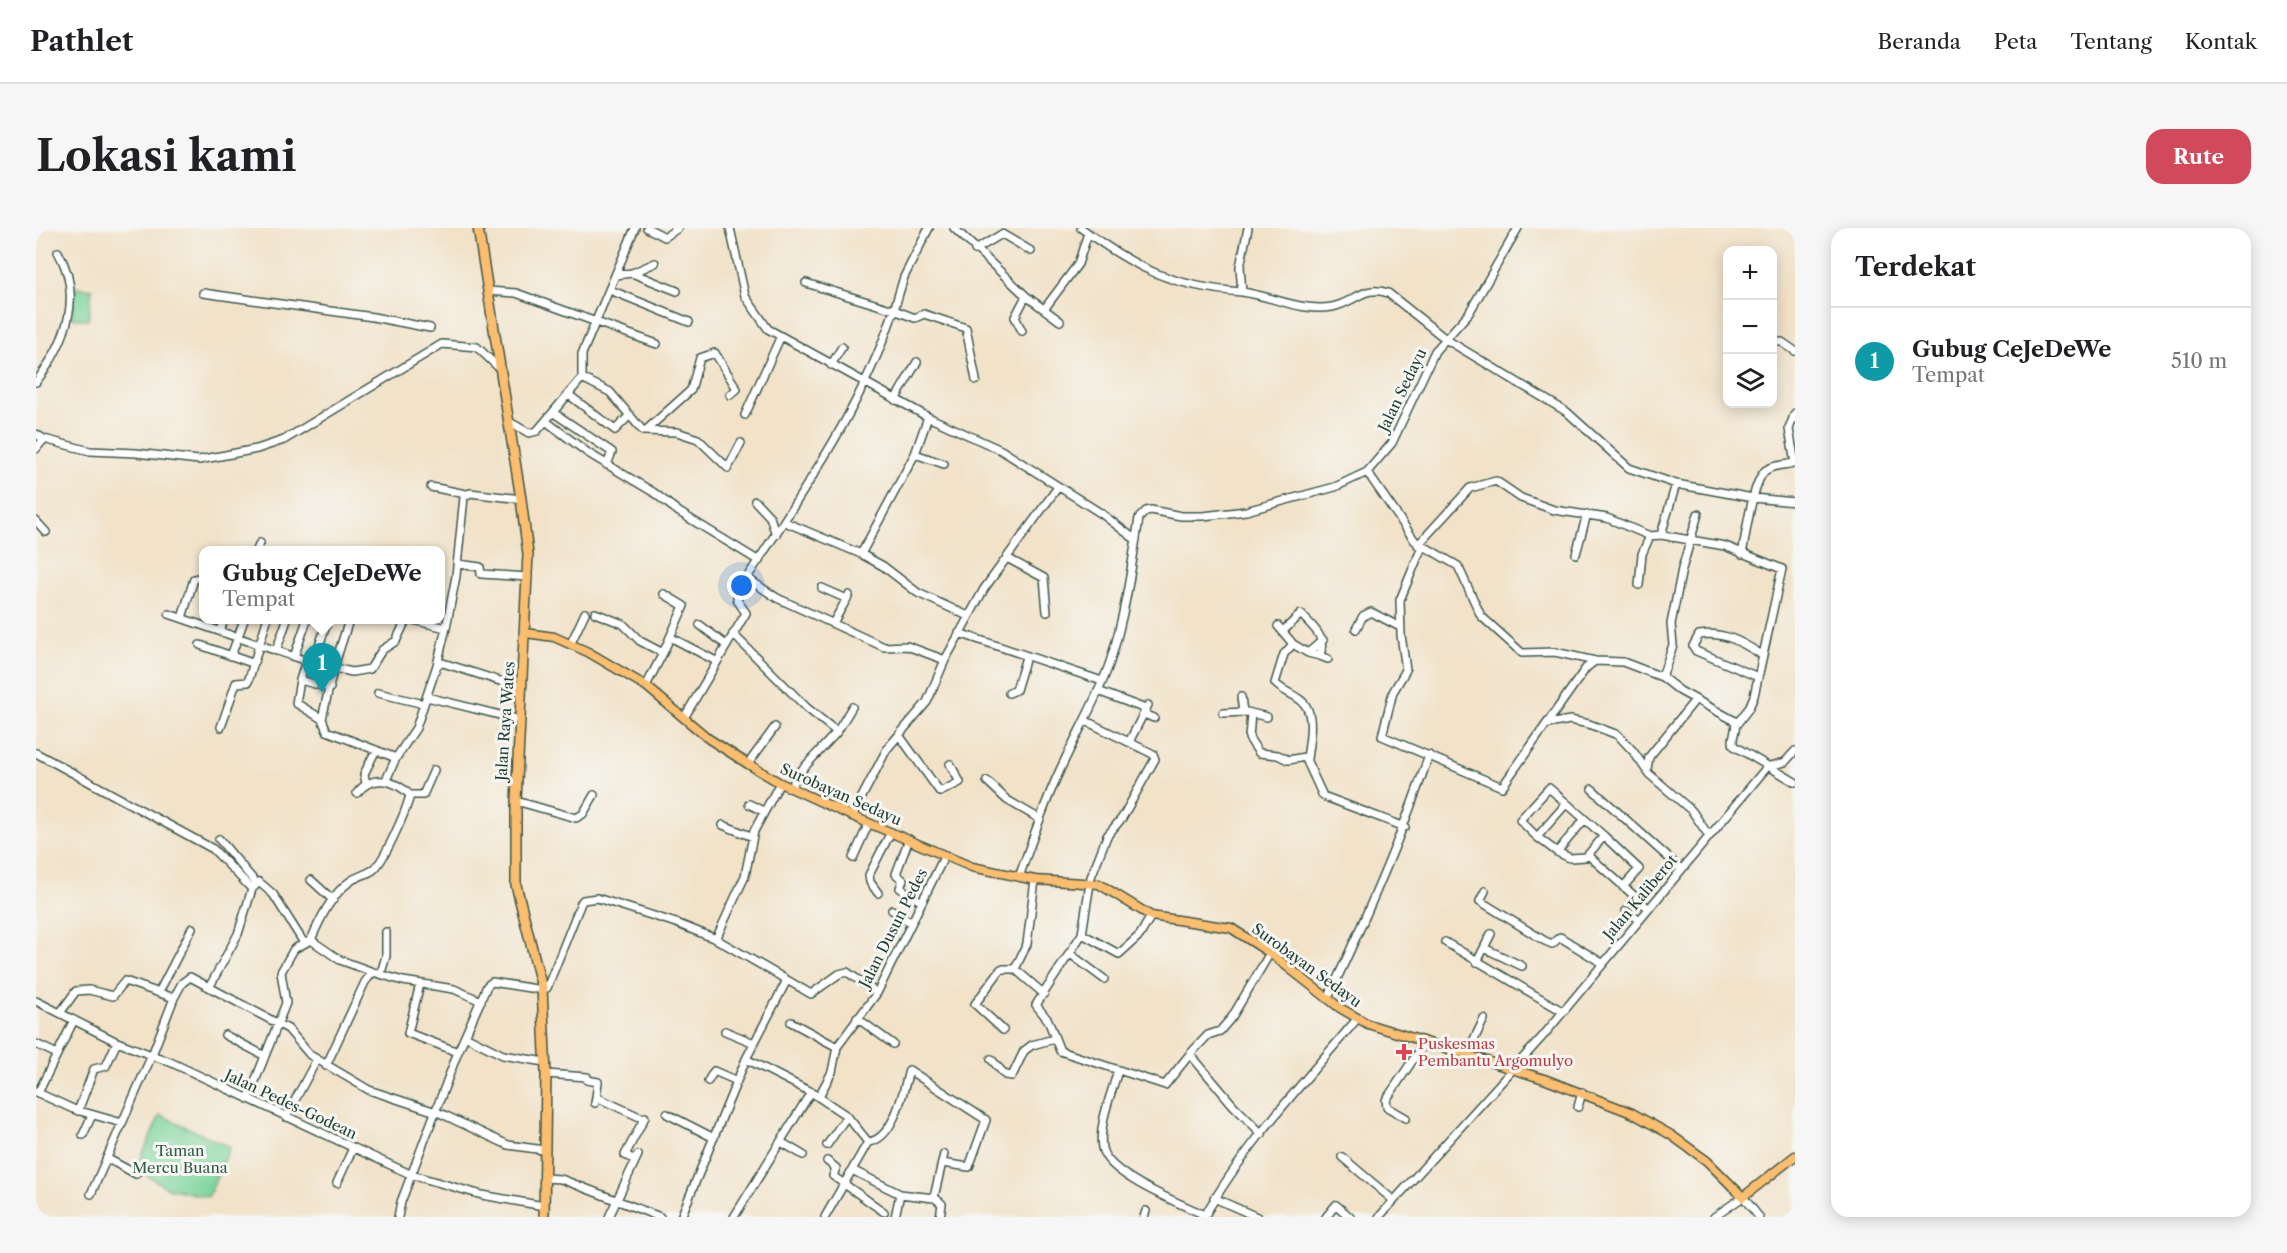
<!DOCTYPE html>
<html lang="id">
<head>
<meta charset="utf-8">
<style>
	:root { --surface:#fff; --page:#f6f6f6; --text:#202124; --muted:#757577; --line:#e0e0e0; --accent:#d1495b }
	body { margin:0; font-family:"Libre Caslon Text",serif; background:var(--page); color:var(--text) }
	.controls { position:absolute; right:18px; top:18px; display:grid; overflow:hidden; border-radius:12px; box-shadow:0 3px 15px #0003 }
	.controls button { width:54px; height:54px; display:grid; place-items:center; padding:0; border:0; border-bottom:2px solid var(--line); background:var(--surface); color:var(--text); font:30px sans-serif }
	.you { position:absolute; left:706px; top:358px; width:21px; height:21px; margin:-15px; border:4px solid #fff; border-radius:50%; background:#1a73e8; box-shadow:0 0 0 9px #1a73e833 }
	.badge { display:grid; place-items:center; width:39px; height:39px; border-radius:50%; background:var(--accent); color:#fff; font-size:20px; font-weight:700 }
	.pin { position:absolute; translate:-50% -50px; filter:drop-shadow(0 2px 3px #0008) }
	.pin::after { content:''; position:absolute; top:32px; width:21px; height:18px; background:inherit; clip-path:polygon(0 0,100% 0,50% 100%) }
	.popup { position:absolute; left:163px; top:318px; width:246px; height:78px; box-sizing:border-box; display:grid; place-content:center; border-radius:12px; background:var(--surface); filter:drop-shadow(0 2px 4px #0005); font-size:20px; white-space:nowrap; color:var(--muted) }
	.popup b { font-size:22px; color:var(--text) }
	.popup::after { content:''; position:absolute; left:50%; top:100%; margin-left:-12px; border:12px solid transparent; border-top-color:var(--surface) }
	.list { margin:0; padding:0; list-style:none }
	h2 { display:flex; justify-content:space-between; align-items:center; height:78px; margin:0; padding:0 24px; font-size:26px }
	h2 small { font-size:20px; font-weight:400; color:var(--muted) }
	.list li { display:grid; grid-template-columns:39px 1fr auto; gap:18px; align-items:center; box-sizing:border-box; height:108px; padding:0 24px; border-top:2px solid var(--line) }
	.list b { display:block; font-size:22px; white-space:nowrap }
	.list p { margin:0; font-size:20px; white-space:nowrap; color:var(--muted) }
	.list em { font-size:20px; font-style:normal; color:var(--muted) }
	.icon { flex:none; width:33px; height:33px; fill:none; stroke:currentColor; stroke-width:2; stroke-linecap:round; stroke-linejoin:round }
	.map { position:relative; flex:none; width:1759px; height:989px; overflow:hidden; border-radius:18px }
	header { display:flex; align-items:center; gap:36px; box-sizing:border-box; height:84px; padding:0 30px; background:var(--surface); border-bottom:2px solid var(--line) }
	header strong { font-size:28px }
	nav { display:flex; gap:33px; margin-inline-start:auto; font-size:21px }
	.intro { display:flex; align-items:center; justify-content:space-between; box-sizing:border-box; height:144px; padding:0 36px }
	h1 { margin:0; font-size:42px }
	.button { padding:15px 27px; border-radius:18px; background:var(--accent); color:#fff; font-size:21px; font-weight:700 }
	main { display:flex; gap:36px; padding:0 36px }
	aside { flex:1; background:var(--surface); border-radius:18px; box-shadow:0 3px 15px #0003 }
	.map>svg:first-child { display:block }
	.green { fill:#7bd49a; stroke:#4d8867; stroke-width:1.5 }
	.lines { fill:none; stroke-linecap:round; stroke-linejoin:round }
	.minor-casing { stroke:#3e564a; stroke-width:10 }
	.major-casing { stroke:#3e564a; stroke-width:11 }
	.highway-casing { stroke:#3e564a; stroke-width:12 }
	.minor { stroke:#fff; stroke-width:7 }
	.major { stroke:#fbbd6e; stroke-width:8 }
	.highway { stroke:#fbbd6e; stroke-width:9 }
	.health-dot { fill:#e0444e; stroke:#f6f6f2; stroke-width:2 }
	.labels { text-anchor:middle; dominant-baseline:central; stroke-width:6; stroke-linejoin:round; paint-order:stroke }
	.street-label { font-size:15px; fill:#1f3d34; stroke:#f6f6f2 }
	.health-label { font-size:15px; fill:#be3a42; stroke:#f6f6f2; text-anchor:start }
	.park-label { font-size:15px; fill:#315b48; stroke:#f6f6f2 }
</style>
</head>
<body>
<header>
<strong>Pathlet</strong>
<nav><a>Beranda</a><a>Peta</a><a>Tentang</a><a>Kontak</a></nav>
</header>
<div class="intro"><h1>Lokasi kami</h1><a class="button">Rute</a></div>
<main>
<div class="map">
<svg width="1759" height="989" viewBox="0 0 1759 989">
	<rect width="100%" height="100%" fill="#f6f6f2"/>
	<filter id="ink" filterUnits="userSpaceOnUse"><feTurbulence type="fractalNoise" baseFrequency=".0167" numOctaves="2"/><feDisplacementMap in="SourceGraphic" scale="12" xChannelSelector="R" yChannelSelector="G"/><feConvolveMatrix kernelMatrix="1 2 1 2 8 2 1 2 1" color-interpolation-filters="sRGB"/></filter>
	<filter id="wash" filterUnits="userSpaceOnUse"><feTurbulence type="fractalNoise" baseFrequency=".008" numOctaves="4" result="noise"/><feDisplacementMap in="SourceGraphic" scale="24" xChannelSelector="R" yChannelSelector="G"/><feGaussianBlur stdDeviation="1.35" result="paint"/><feColorMatrix in="noise" values="0 0 0 0 0 0 0 0 0 0 0 0 0 0 0 0 0 1.4 0 .05"/><feComposite in="paint" operator="in"/></filter>
	<g filter="url(#wash)">
		<rect width="100%" height="100%" fill="#f1e2c8"/>
		<!-- green -->
		<path class="green" d="M40,59l16,2 -4,31 -16,-2z
			M124,887l70,32 -22,50 -40,-9 -32,-19z"/>
	</g>
	<g filter="url(#ink)">
		<g class="lines">
			<defs>
				<path id="minor" d="M611,0l18,9 13,-9
					M694,0l15,68 23,33 160,88 73,33 101,64 34,26
					M893,0l-25,49 -10,33 21,8 9,-4 42,14 10,52
					M918,0l72,68 -11,21 7,14
					M1045,0c55,41 93,59 161,64l-2,-25 8,-39
					M939,22l27,-16 29,17
					M596,45l23,-10
					M580,47l16,-2 45,18
					M574,62l79,32
					M452,63l28,2 141,51
					M1206,64c30,4 59,20 90,15 22,-4 33,-23 56,-14l59,47 120,72 62,56 47,16 77,14 42,4
					M167,65l170,24 57,11
					M990,68l34,25
					M1009,80l33,-44 10,-31
					M1736,114h10l13,9
					M795,137l11,-18
					M546,150l28,14 33,39 34,1 21,7 30,29 13,-25
					M0,154c29,-38 48,-85 22,-130
					M533,167l46,35 15,-15
					M859,172l22,-38
					M518,185l58,39 -5,13
					M1759,185l-6,16 6,34
					M709,187l35,-77
					M472,193l21,12 8,-2 45,-53v-24l53,-126
					M511,194l41,31 65,39 26,20 80,49
					M609,203l46,-41 9,-32 15,-5 22,36 -7,6
					M0,206l8,5
					M0,221l8,-10 46,12 46,2 63,7 58,-11 27,-9 158,-96 35,3 23,22
					M879,226l29,10
					M1331,244l48,69 43,25 23,50 41,37 33,-1 40,9 28,1 39,15 18,14 55,30c3,10 -5,16 -1,25l61,36
					M1640,256l-15,51 64,11 57,23 -28,127 -5,12 -13,17
					M395,259l35,7
					M719,273l15,16 6,18
					M0,293l10,11
					M749,294l76,32 22,12 35,27 50,23
					M1382,317l52,-57 26,-7 25,17 33,12 53,8 43,18 11,-1
					M1386,319l-22,53 1,35 5,35 -13,22 -11,44 120,51 84,-119 9,-7
					M221,322l3,-7
					M825,326l54,-100 13,-37
					M1540,326l11,-40
					M1706,326c4,-18 10,-73 24,-84 7,-5 20,-5 28,-7
					M971,330l37,20 3,34
					M422,336l22,3 1,7 47,3
					M711,350l30,20 107,49 23,-1 38,14
					M1603,357l3,-31 8,-18
					M786,360l25,11
					M559,385l28,11 17,17 23,12 -17,33
					M133,386l164,56
					M146,390l12,-39 10,-3
					M377,392l33,8 10,-52 8,-79 6,-4 51,6
					M797,395l16,-28
					M664,397l26,20
					M1242,398l15,18 -9,10 -9,29c6,7 16,10 24,16 18,11 10,42 8,60
					M1320,401l7,-13 8,-4 29,15
					M184,403l4,-11
					M1247,403l18,-17c13,15 25,21 19,42l8,3
					M923,405l143,48
					M697,406l74,74 30,24
					M634,409l46,24
					M535,415l14,-30
					M1257,416l15,9 12,3
					M164,417l52,18
					M240,423l11,-31
					M627,425l21,-47 -20,-12
					M1272,425l15,-13
					M195,428l13,-36
					M258,429l13,-37
					M277,435l15,-43
					M401,437l9,-37
					M298,440l18,4 18,-3 12,-19 14,-9 10,-21
					M1626,449l11,-32 -2,-21 11,-55 16,-55
					M1722,449l-62,-26 -3,-5 6,-11c24,-4 43,7 63,20
					M264,452l6,-19
					M294,460l-30,-8 -4,23 26,16 5,12 69,27
					M1062,463l45,17
					M342,465l46,11
					M973,465l7,-3 10,-33
					M391,469l93,23
					M1205,469l2,15
					M1187,485l24,-1 20,5
					M1215,485l-2,25 10,15 19,2 10,5 17,-3 18,39 82,31
					M1108,486l10,4
					M648,490l62,-105 -9,-13v-7c58,-90 124,-181 157,-283l-88,-27
					M286,491l11,-49 16,-50
					M1050,493l67,33 2,5 -33,59 -15,18 -16,41 -9,57 -46,71 12,15 12,31 105,34 25,-31
					M1512,496l22,-4 19,4 29,11 15,16 16,23 43,37 17,25
					M185,499l15,-44 12,-1 19,-62
					M863,507l41,57 20,-10 -10,-18
					M1093,514l19,-37
					M0,525l177,96 39,40 -14,45 -28,52
					M712,536l27,-37
					M1611,541l2,-12 46,-57
					M350,552l10,-22 20,-30 21,-63 6,-2 79,25
					M951,553l20,19 33,19
					M330,555l-2,-9 12,-24
					M755,560l6,-13 40,-43 15,-25
					M1556,561l89,80
					M374,567h13l11,-25
					M480,573l60,17 7,-4 11,-19
					M713,576l14,7
					M1530,576l-29,33 -17,-17 29,-32 55,48
					M816,588l35,-67 40,-47 18,-42 39,-71 74,-102
					M1548,592l-27,32 13,6 16,-1 18,-21 35,33 -16,18
					M687,597l30,12
					M1501,609l20,15
					M183,611l37,44
					M873,611l-13,35 7,6 -3,8 22,14
					M1552,627l60,53
					M817,630l16,-35
					M983,649c13,-36 25,-73 41,-107 17,-37 37,-70 50,-108 15,-46 22,-97 29,-144l7,-7 5,-1 30,6h22l43,-5 89,-24 32,-15 25,-29 43,-92 34,-38 49,-85
					M275,652l22,20
					M216,661l7,-7 14,12 31,49
					M1449,663l-5,10 65,40 7,3 8,-7 42,26
					M842,665l-8,-11 -1,-7 22,-43
					M856,682l18,12
					M1590,683l13,8
					M1046,706l37,20 21,-19 11,-19
					M680,711l29,-63 9,-45 26,-48
					M275,712l29,20 33,12 30,9 51,8 27,12
					M1409,714l117,69
					M1448,720l38,18
					M1033,725l35,26
					M1441,734l14,-28
					M979,741l12,-25 8,-64
					M345,745l5,-17v-24
					M751,752l24,14 28,-20 8,-2 30,21
					M384,756l-12,49 50,19
					M123,764l33,-64
					M1292,770c38,-80 73,-159 101,-243
					M0,773l81,41 53,20 242,113 70,20 62,11
					M24,785l16,-22 13,-1 24,6 12,-15 49,17
					M821,790l36,26
					M755,794l46,25
					M967,802l-28,-26 26,-35h14l29,25
					M689,803l29,12
					M189,807l40,21
					M429,808l38,19 42,7
					M0,816l21,10
					M1430,828l18,-37
					M710,831l65,33
					M955,831l14,16 7,1 12,-25 8,-6 22,-6
					M290,838l39,-84 8,-10
					M1082,842c-6,23 -20,54 -16,78 5,27 79,56 103,67
					M510,846l41,3v3l11,2 -2,15
					M672,853l6,-10 23,10
					M0,864l37,17 49,14
					M2,865l36,-73
					M783,868l13,-24 5,-25 40,-54 68,-138
					M212,871l38,-96 -5,-31 13,-23 17,-9c9,-21 21,-47 41,-60 7,-4 15,-6 21,-10 11,-8 34,-61 37,-75 -16,-16 -38,-21 -53,-2
					M559,875l1,-6 48,22
					M1542,879l4,-15
					M42,883l16,-42 12,-3 11,-24
					M631,886l47,24
					M250,889l31,-58
					M1370,890l-19,-11 -1,-7 39,-58
					M1226,906l-29,-29 -43,-51 18,-19 12,-4 12,-14 38,-64
					M47,907l9,-20
					M745,914l22,13
					M832,914c26,-2 36,-53 41,-72l77,50 -17,47 -27,-4
					M791,917l20,-29
					M1306,929l51,43
					M72,931l28,15
					M599,932l-10,-5 20,-38
					M791,933l9,7 -3,8 51,36
					M816,942l48,24 -5,23
					M508,950l17,1 99,38
					M301,955l16,-35
					M55,966l61,-139 22,-57 8,-15 8,-6 98,52 22,26 59,35 73,24 66,31 36,5
					M864,966l34,4
					M1178,970l43,19
					M362,989l3,-15 57,-150 29,-66 5,-4 44,7 11,-1 34,-85 2,-3 14,-2 79,25 40,16 71,41 -41,79 -65,158
					M573,989l29,-62
					M698,989l77,-125 36,24 21,26 -43,75
					M904,989l2,-13 -8,-7 10,-43
					M1108,989l2,-6
					M1168,989c41,-72 100,-135 153,-198
					M1290,989l10,-12 14,12
					M1343,989l164,-181 224,-269 18,-5 10,-11
					M1678,989l29,-20 16,20"/>
				<path id="major" d="M490,405l28,4 34,15 58,34 63,53 39,25 32,19 72,33 120,51 63,13 64,4 52,32 80,12 39,25 70,55 28,16 176,55 88,34 39,22 36,26 36,36 52,-41"/>
				<path id="highway" d="M442,0l43,271 7,55 -12,247v84l26,103 4,86 -2,143"/>
			</defs>
			<!-- minor casing -->
			<use href="#minor" class="minor-casing"/>
			<!-- major casing -->
			<use href="#major" class="major-casing"/>
			<!-- highway casing -->
			<use href="#highway" class="highway-casing"/>
			<!-- minor -->
			<use href="#minor" class="minor"/>
			<!-- major -->
			<use href="#major" class="major"/>
			<!-- highway -->
			<use href="#highway" class="highway"/>
		</g>
	</g>
	<!-- markers -->
	<path class="health-dot" d="M1365 815h6v6h6v6h-6v6h-6v-6h-6v-6h6z"/>
	<g class="labels">
		<!-- street labels -->
		<g class="street-label">
			<text transform="translate(1366 162) rotate(-64)">Jalan Sedayu</text>
			<text transform="translate(469 493) rotate(-86)">Jalan Raya Wates</text>
			<text transform="translate(805 566) rotate(24)">Surobayan Sedayu</text>
			<text transform="translate(1604 669) rotate(-50)">Jalan Kaliberot</text>
			<text transform="translate(857 700) rotate(-63)">Jalan Dusun Pedes</text>
			<text transform="translate(1271 737) rotate(36)">Surobayan Sedayu</text>
			<text transform="translate(255 876) rotate(25)">Jalan Pedes-Godean</text>
		</g>
		<!-- health labels -->
		<g class="health-label">
			<text x="1382" y="815">Puskesmas<tspan x="1382" dy="17">Pembantu Argomulyo</tspan></text>
		</g>
		<!-- park labels -->
		<g class="park-label">
			<text x="144" y="922">Taman<tspan x="144" dy="17">Mercu Buana</tspan></text>
		</g>
	</g>
</svg>
<div class="controls">
<button>+</button>
<button>−</button>
<button><svg class="icon" aria-label="layers" viewBox="0 0 24 24"><path d="M12 4l9 5-9 5-9-5zM3 14l9 5 9-5"/></svg></button>
</div>
<div class="you"></div>
<div class="pin badge" style="left:286px;top:465px;background:#0f9aa8">1</div>
<div class="popup"><b>Gubug CeJeDeWe</b>Tempat</div>
</div>
<aside>
<h2>Terdekat<small></small></h2>
<ul class="list">
<li><span class="badge" style="background:#0f9aa8">1</span><div><b>Gubug CeJeDeWe</b><p>Tempat</p></div><em>510 m</em></li>
</ul>
</aside>
</main>
</body>
</html>
